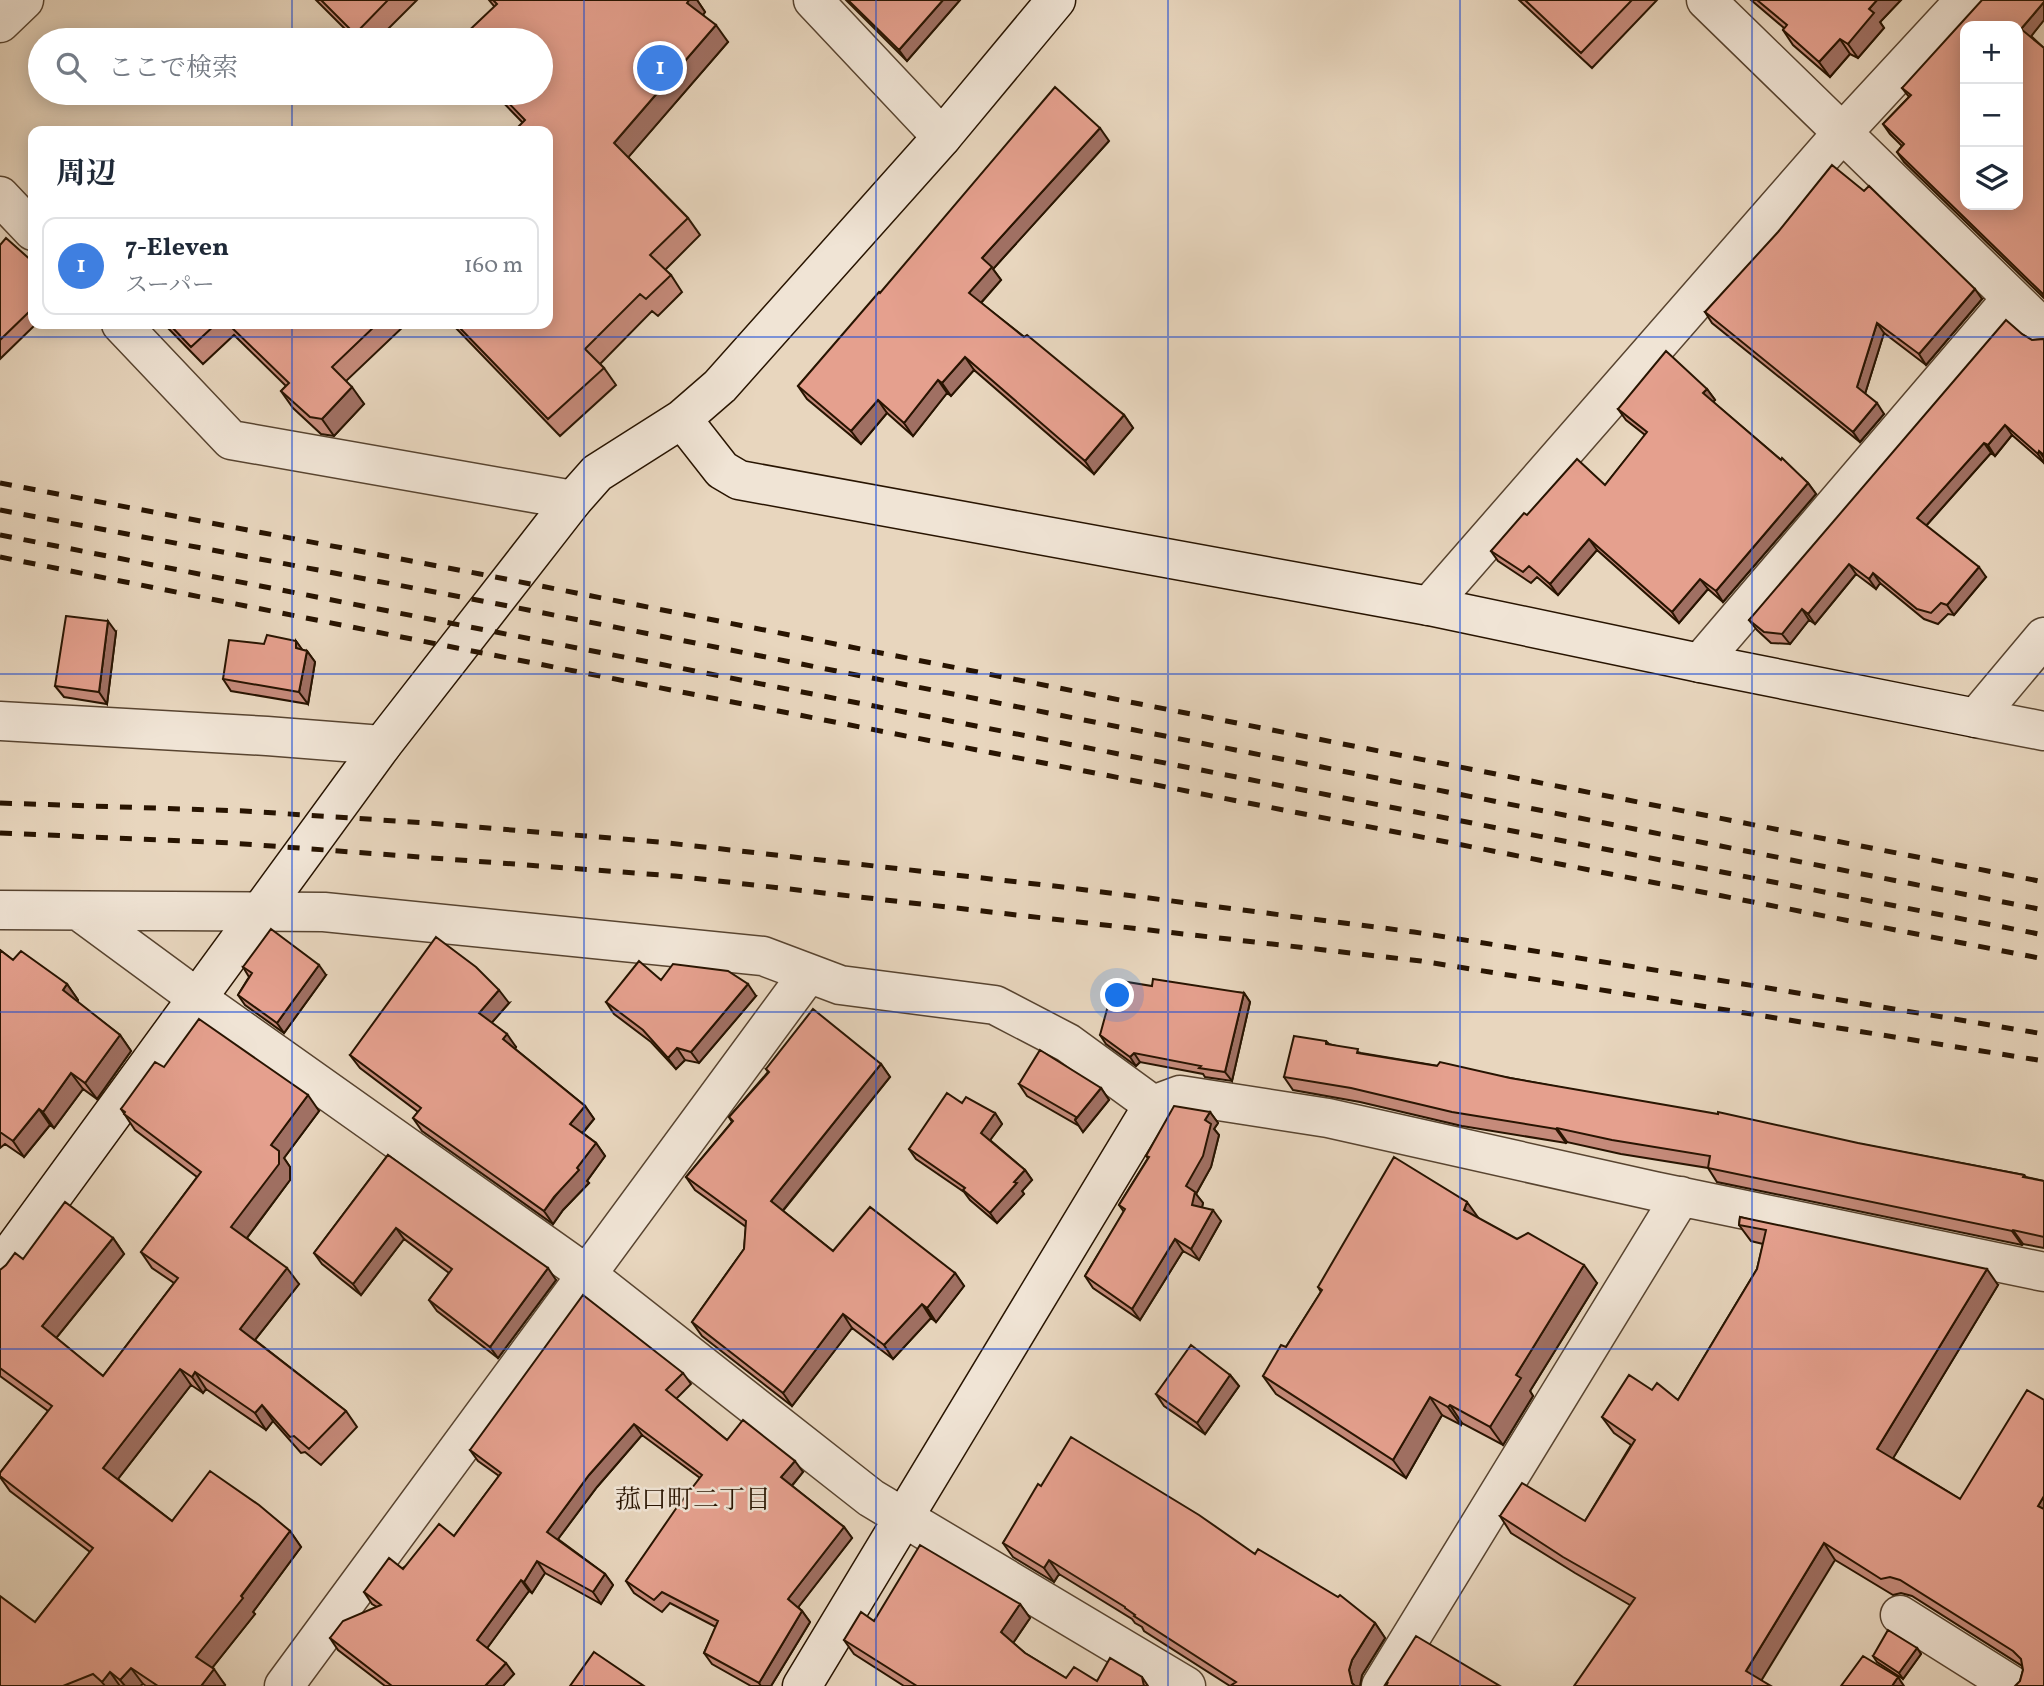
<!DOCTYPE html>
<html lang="ja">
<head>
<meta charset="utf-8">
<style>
	:root { --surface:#fff; --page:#f6f6f7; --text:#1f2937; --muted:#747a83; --line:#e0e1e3; --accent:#2563eb }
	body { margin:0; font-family:Vollkorn,"Noto Serif JP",serif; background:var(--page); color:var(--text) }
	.controls { position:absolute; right:21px; top:21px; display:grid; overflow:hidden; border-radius:14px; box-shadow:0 4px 18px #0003 }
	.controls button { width:63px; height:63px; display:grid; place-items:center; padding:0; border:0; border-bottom:2px solid var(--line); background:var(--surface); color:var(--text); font:35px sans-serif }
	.you { position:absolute; left:1118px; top:996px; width:24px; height:24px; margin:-18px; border:5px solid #fff; border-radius:50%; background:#1a73e8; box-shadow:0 0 0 10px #1a73e833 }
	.badge { display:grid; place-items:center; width:46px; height:46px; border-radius:50%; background:var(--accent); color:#fff; font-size:23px; font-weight:700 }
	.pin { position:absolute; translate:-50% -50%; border:4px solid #fff; box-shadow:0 2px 7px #0006 }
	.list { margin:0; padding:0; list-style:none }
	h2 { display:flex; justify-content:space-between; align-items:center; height:91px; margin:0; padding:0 28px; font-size:30px }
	h2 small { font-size:23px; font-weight:400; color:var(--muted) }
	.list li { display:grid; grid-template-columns:46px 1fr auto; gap:21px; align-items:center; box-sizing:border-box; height:98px; margin:0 14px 14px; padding:0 14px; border:2px solid var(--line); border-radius:14px }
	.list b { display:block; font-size:26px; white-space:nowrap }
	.list p { margin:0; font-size:23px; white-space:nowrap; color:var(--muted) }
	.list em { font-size:23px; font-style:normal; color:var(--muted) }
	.icon { flex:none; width:38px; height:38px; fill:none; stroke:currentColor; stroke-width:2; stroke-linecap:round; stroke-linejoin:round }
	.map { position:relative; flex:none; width:2044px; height:1686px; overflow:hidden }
	.search { position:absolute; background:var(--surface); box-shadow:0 4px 18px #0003; left:28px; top:28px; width:525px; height:77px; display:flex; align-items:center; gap:18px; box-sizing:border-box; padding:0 24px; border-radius:38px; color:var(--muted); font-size:26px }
	.panel { position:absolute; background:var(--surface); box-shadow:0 4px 18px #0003; left:28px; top:126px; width:525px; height:203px; border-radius:14px }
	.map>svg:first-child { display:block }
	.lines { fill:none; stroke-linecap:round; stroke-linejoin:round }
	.street-casing { stroke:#584430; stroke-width:41 }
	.secondary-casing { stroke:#281401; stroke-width:41 }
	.street { stroke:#f0e4d5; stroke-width:38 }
	.secondary { stroke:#f0e4d5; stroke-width:38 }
	.rail { stroke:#281401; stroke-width:5; stroke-dasharray:12 12; stroke-linecap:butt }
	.wall { fill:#c58a7a; stroke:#281401; stroke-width:2 }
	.shaded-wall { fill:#a07063; stroke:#281401; stroke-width:2 }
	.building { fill:#e5a08e; stroke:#281401; stroke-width:2; fill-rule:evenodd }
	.grid { fill:none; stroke:#1d4ed8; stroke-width:2; stroke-opacity:0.55 }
	.labels { text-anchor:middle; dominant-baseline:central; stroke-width:5; stroke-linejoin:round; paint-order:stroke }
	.neighbourhood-label { font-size:26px; fill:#281401; stroke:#f0e4d5 }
</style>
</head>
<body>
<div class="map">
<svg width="2044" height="1686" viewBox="0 0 2044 1686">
	<rect width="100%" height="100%" fill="#e8d6be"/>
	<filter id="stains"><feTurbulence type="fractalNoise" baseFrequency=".00286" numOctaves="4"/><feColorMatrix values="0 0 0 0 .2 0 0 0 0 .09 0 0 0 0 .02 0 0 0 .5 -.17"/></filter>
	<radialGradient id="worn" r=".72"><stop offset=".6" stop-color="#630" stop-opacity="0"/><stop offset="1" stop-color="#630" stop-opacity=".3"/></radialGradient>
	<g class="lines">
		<defs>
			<path id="street" d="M813,0l129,137
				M1706,0l338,329
				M0,23l24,-23
				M0,196l33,35
				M121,324l110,116 342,60
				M1429,606l414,-474 122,-132
				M2044,637l-68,81 68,13
				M1700,663l312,-365
				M0,721l267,15 115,9
				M0,910l324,2 439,44 77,29 155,20 73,38 85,62 27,-10 148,23 326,73 390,81
				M79,911l136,100 371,263 285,224 315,188
				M1900,1615l113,71
				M284,1686l524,-712
				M1381,1686l300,-490"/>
			<path id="secondary" d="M682,419l40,51 17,10 690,126 271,57 276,55
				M0,1268l382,-523 191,-245 24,-27 85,-54 38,-33 222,-249 114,-137
				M802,1686l351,-581"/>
		</defs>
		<!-- street casing -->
		<use href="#street" class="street-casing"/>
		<!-- secondary casing -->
		<use href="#secondary" class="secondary-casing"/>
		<!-- street -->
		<use href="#street" class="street"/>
		<!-- secondary -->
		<use href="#secondary" class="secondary"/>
		<!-- rail -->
		<path class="rail" d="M0,483l480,91 1564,308
			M0,510l493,93 1551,307
			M0,535l2044,400
			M0,557l457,91 1587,311
			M0,803l244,8 183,12 232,19 404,45 351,45 354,56 276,46
			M0,833l231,10 444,33 746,85 623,100"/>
	</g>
	<!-- wall -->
	<path class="wall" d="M316,0h101l-40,40h-21z
		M489,0h208l8,12 -2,3 25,27 -100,115 60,61 12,17 -35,35 6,5 11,17 -24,24 -6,-5 -52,53 4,4 12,17 -56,51 -108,-112h96l-25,-201 -29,-30h47l-47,-87z
		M846,0h114l-53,61z
		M1519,0h138l-65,68z
		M1751,0h150l-21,22 4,6 -26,30 -8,-4 -20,23 -37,-32 -10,-15 1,-2z
		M2044,0v20l-13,16 13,12v250l-140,-136 -7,-10 5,-6 -12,-12 -7,-10 26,-27 -7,-9z
		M1109,141l-116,128 8,11 -20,23 143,112 9,13 -39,46 -120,-104 -23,26 -4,-3 -34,43 -26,-23 -26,31 -54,-45 -9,-13 82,-93z
		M0,245l33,17v62h3l-36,35z
		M1982,299l-56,66 -42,-32 -19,61 19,20 -24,28 -148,-119 -7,-11z
		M164,324h242l-60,57 18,23 -30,32 -13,-2 -28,-26 -12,-17 5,-5 -52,-51 -31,29z
		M2022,334l10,6 12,-1v124l-32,-28 -17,21 -4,-3 -65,73 60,51 -32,38 -6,-1 -10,10 -14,-5 -44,-36 -4,6 -20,-15 -41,50 -6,-4 -19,24 -19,-1 -14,-13 -8,-10z
		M1707,389l8,11 -2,2 95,81 8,11 -93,108 -15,-13 -29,34 -82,-73 -39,45 -21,-18 -6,6 -33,-22 -7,-10 36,-36 78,-30 40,-50 -19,-15 -8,-11z
		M116,632l-9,72 -43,-7 -9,-11z
		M296,641l6,9 5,1 8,11 -7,42 -77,-13 -8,-12 41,-35z
		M0,950l13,10 54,24 11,16 -1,2 43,33 11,16 -34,48 -14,-10 -29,39 -4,-3 -26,32 -19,-13 -5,4z
		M243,967l83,8 -42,58 -39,-28 -7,-10 11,-18z
		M661,980l95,16 -57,67 -14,-3 -9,9 -25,-27 -37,-28 -8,-12z
		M1152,986l92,7 6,9 -18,79 -27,-4 -2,-3 -63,-12 -4,4 -30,-22 -6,-9z
		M509,1003l-18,20 25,24 -1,2 70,57 9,13 -11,14 13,10 9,13 -18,25 2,2 -26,27 -10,14 -131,-93 -9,-13 5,-6 -58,-44 -10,-13z
		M1326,1041l3,3 32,9 149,25 514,97 2,2 18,4v67l-21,-4 -1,1 -305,-63 -9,-14 -87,-14 -54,-12 -1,1 -104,-17 -102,-24 -67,-12 -9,-13z
		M881,1064l9,13 -107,134 50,40 122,22 9,13 -28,36 -5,-4 -38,41 -41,-31 -60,78 -90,-70 -10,-14 52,-73 2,-22 -51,-37 -9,-13 46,-55 -3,-5 39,-45 -2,-3z
		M164,1067l155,44 -35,47 6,9v13l-43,58 52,46 -44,56 91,71 11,16 -36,38 -16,-13 -4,1 -28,-32 -7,9 -60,-41 -3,4 -12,-8 -73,94 54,42 118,10 11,16 -48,65 2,2 -43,54 13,17 -1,1h-78l-3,-2 -3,2h-140l35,-64 55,-70 -80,-61 -10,-14v-4l48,-62 -48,-35v-106l23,-11 90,-21 11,16 -68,84 47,38 71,-93 -22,-15 -11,-16 56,-75 -62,-47 -14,-21z
		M1019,1084l82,4 8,12 -26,32 -4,-6 -52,-30z
		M962,1103l33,10 7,11 -12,16 35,30 7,10 -10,11 2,3 -27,29 -27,-23 -6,-8 -48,-33 -7,-10z
		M1210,1112l8,11 -4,6 5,6 -8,32 -15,27 7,9 -1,4 19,14 -22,39 -16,-9 -43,69 -47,-32 -8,-12 39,-64 -5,-7 29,-47 -2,-2z
		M388,1155l168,125 -58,78 -61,-47 -8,-11 20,-27 -45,-34 -43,56 -39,-31 -8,-11z
		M1740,1217l258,68 -105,173 67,41 84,187 -24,-5 3,-11 -1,-4 -110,-70 -11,-3 -8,2 -58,-35 -205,45 -55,-32 -64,-40 -11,-17 85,5 46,-76 -17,-12 -12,-16 50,-27 26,10 79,-131 6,-25 -12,-3 -12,-16z
		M1479,1219l118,64 -67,108 3,5 -30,49 -41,-22 -1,2 -19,-10 -36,63 -130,-84 -13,-18 23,-29 35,-55 -3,-5z
		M683,1373l8,11 -15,15 51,41 76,32 -11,14 52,41 8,11 -54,69 4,4 8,11 -39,64h-20l-39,-22 -8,-11 12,-26 -46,-24 -8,9 -28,-19 -8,-12 74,-103 -58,-43 -45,52 -39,52 47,35 8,11 -12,19 -56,-31 -13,20 -3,-2 -42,57 27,26 -11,12h-118l-47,-36 -8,-12 47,-31 -5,-3 -8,-12 90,-56 45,-60 -21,-15 -8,-11z
		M1230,1375l9,11 -34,48 -41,-28 -8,-12z
		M1041,1486l214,68 120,69 10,15 -23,37 -3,10 -129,1 -86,-55 -2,-4 -7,-4 -3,-4 -73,-45 -5,8 -41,-25 -10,-14z
		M1020,1604l10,14 -17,25 12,10 41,25 31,3 45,-4 6,9h-244l-50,-32 -10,-14 30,-19z
		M1917,1648l4,6 -18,25 -26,-17 -4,-6z"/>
	<!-- shaded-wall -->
	<path class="shaded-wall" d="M689,0h8l8,12 -6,8 -12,-17z
		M943,0h17l-53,61 -8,-11z
		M1877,0h24l-21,22 4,6 -26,30 -10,-14 21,-35z
		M2044,2v18l-15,19 -8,-10z
		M716,25l12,17 -102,118 -12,-17z
		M1840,39l10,15 -20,23 -11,-15z
		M1100,128l9,13 -116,128 8,11 -23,26 -9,-13 13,-35z
		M1975,289l7,10 -56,66 -7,-11z
		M1877,323l7,10 -20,64 -7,-10z
		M965,357l9,13 -23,26 -9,-13z
		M938,380l9,13 -34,43 -9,-13z
		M352,387l12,17 -30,32 -12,-17z
		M1707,389l8,11 -4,4 -8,-11z
		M878,400l9,13 -26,31 -10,-13z
		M1877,403l7,11 -24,28 -7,-10z
		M1124,415l9,13 -39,46 -9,-13z
		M2005,425l7,10 -17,21 -7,-11z
		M1984,443l7,10 -67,75 -7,-10z
		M2039,451l5,7v5l-6,-9z
		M1808,483l8,11 -93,108 -7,-11z
		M1589,539l8,11 -39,45 -8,-11z
		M1849,564l7,10 -41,50 -7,-10z
		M1979,567l7,10 -32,38 -7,-10z
		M1873,573l7,10 -4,6 -7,-10z
		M1700,579l8,10 -29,34 -7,-11z
		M1802,609l7,11 -19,24 -8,-10z
		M108,621l8,11 -9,72 -8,-12z
		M296,641l8,11 -8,-4z
		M307,651l8,11 -7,42 -9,-12z
		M319,965l7,10 -42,58 -7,-10z
		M67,984l11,16 -4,6 -11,-16z
		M748,984l8,12 -57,67 -8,-11z
		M499,990l10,13 -21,24 -9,-14z
		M1244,993l6,9 -18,79 -7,-9z
		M507,1034l9,13 -4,6 -9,-14z
		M120,1035l11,16 -34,48 -12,-16z
		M677,1048l8,12 -9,9 -8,-11z
		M1134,1053l6,9 -4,4 -6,-9z
		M881,1064l9,13 -110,137 -9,-13z
		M71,1073l12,16 -29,39 -11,-16z
		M1101,1088l8,12 -26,32 -8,-12z
		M308,1095l11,16 -35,47 6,9v13l-47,63 -12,-16 40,-82z
		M585,1106l9,13 -15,18 -9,-13z
		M39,1109l11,16 -26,32 -11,-16z
		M1210,1112l8,11 -4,6 5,6 -8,32 -15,27 7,9 -3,13 -8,-11 -6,-19 19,-66z
		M995,1113l7,11 -14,19 -7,-10z
		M1557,1128l10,14 -1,1 -10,-14z
		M596,1143l9,13 -18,25 2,2 -26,27 -10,14 -9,-13z
		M1025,1170l7,10 -10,11 2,3 -27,29 -7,-10 24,-31z
		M1467,1202l13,18 -16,-10z
		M1213,1210l8,11 -22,39 -8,-11z
		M396,1228l8,11 -43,56 -8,-11z
		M2013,1230l10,14 -1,1 -10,-14z
		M113,1238l11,16 -71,88 -11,-16z
		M1175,1239l8,12 -43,69 -8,-11z
		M1584,1265l13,18 -67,108 3,5 -30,49 -13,-18 26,-52z
		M287,1268l12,16 -48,61 -11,-16z
		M548,1268l8,12 -58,78 -8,-11z
		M1987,1269l11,16 -109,180 -12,-16z
		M955,1273l9,13 -28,36 -9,-14z
		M922,1304l9,14 -38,41 -9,-14z
		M843,1314l9,14 -60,78 -9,-13z
		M180,1369l11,16 -77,99 -11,-16z
		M195,1372l11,17 -3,4 -11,-16z
		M1230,1375l9,11 -34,48 -8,-11z
		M1430,1397l12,18 -36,63 -13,-18z
		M262,1405l11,16 -7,9 -11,-17z
		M1450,1405l12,18 -1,2 -13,-18z
		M634,1424l8,11 -45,52 -42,56 -8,-11 42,-57z
		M795,1461l8,11 -14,17 -8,-12z
		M2044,1496v19l-6,-9z
		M844,1527l8,11 -56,72 -8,-11z
		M290,1531l11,16 -48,65 2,2 -47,59 -12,-16z
		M1824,1543l11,17 -77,126 -12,-15z
		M1049,1560l10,14 -5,8 -10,-14z
		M537,1561l8,12 -13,20 -8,-11z
		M605,1574l8,11 -12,19 -8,-12z
		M521,1580l8,11 -44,60 -8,-11z
		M1020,1604l10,14 -19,28 -10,-14z
		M802,1611l8,11 -39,64h-10l-2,-3z
		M1375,1623l10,15 -23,37 -2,11h-6l-2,-3 -3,-13 3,-10z
		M1917,1648l4,6 -18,25 -4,-6z
		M506,1663l8,11 -11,12h-18z
		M131,1668l12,16 -3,2h-15l-5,-6z
		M214,1669l11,16 -1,1h-23z
		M110,1672l10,14h-15l-3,-4z
		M1898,1677l6,9h-12z"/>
	<!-- building -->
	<path class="building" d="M321,0h67l-33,34z
		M493,0h196l-2,3 29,22 -102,118 74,75 -38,37 21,20 -25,24 -6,-5 -55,55 19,19 -56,51 -92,-95h92v-193h-34l11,-11 -26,-27h42v-53h-82l38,-36z
		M848,0h95l-44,50z
		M1525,0h107l-51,53z
		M1757,0h120l-8,9 5,4 -26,31 -8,-5 -21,23 -36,-32 4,-5z
		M1982,0h62v2l-23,27 23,19v247l-147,-143 7,-8 -21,-20 28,-29 -9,-7zM1965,26h53v179h-53z
		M1055,87l45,41 -118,130 10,9 -23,26 55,44 3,-2 97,80 -39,46 -120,-104 -23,26 -4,-3 -34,43 -26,-23 -27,31 -53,-45 81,-94 1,1z
		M1832,165l32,26 5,-5 106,103 -56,65 -42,-31 -20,64 20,16 -24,29 -148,-120 73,-80z
		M6,238l27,24v46l-33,32v-95z
		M2006,320l16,14 10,6 12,-1v116l-5,-4 -1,3 -33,-29 -17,20 -4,-2 -67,75 62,49 -32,38 -6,-2 -10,10 -14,-4 -44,-36 -4,6 -20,-15 -41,50 -6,-5 -20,25 -18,-2 -15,-12z
		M169,324h47l-25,23z
		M228,324h149l-45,43 20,20 -30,32 -12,-2 -29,-26 8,-8z
		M1666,351l41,38 -4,4 78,67 1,-2 26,25 -92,108 -16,-12 -28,33 -83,-73 -39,45 -21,-18 -6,6 -32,-21 33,-38 3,2 50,-56 28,26 42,-53 -29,-23z
		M66,616l42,5 -9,71 -44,-6z
		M267,635l29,6v7l11,3 -8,41 -76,-13 6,-39 35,4z
		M271,929l48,36 -42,58 -39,-28 14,-22 -9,-6z
		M436,937l40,30 23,23 -20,23 28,21 -4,5 82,67 -15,18 26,19 -19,25 2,2 -25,27 -10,14 -131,-93 8,-10 -71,-53z
		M0,950l13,10 8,-9 46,33 -4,6 57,45 -35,48 -14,-10 -28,39 -4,-3 -26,32 -13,-9z
		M639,961l22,19 12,-16 55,7 20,13 -57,68 -14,-4 -9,10 -25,-28 -37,-28z
		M1153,979l91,14 -19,79 -26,-4 2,-2 -67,-13 -4,4 -30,-22 15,-55 37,6z
		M813,1009l68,55 -110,137 62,50 37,-44 85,66 -28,35 -5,-4 -38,41 -41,-31 -60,79 -91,-71 52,-73 2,-28 -60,-44 47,-56 -4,-4 40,-45 -3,-3z
		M199,1019l109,76 -37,50 8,6v13l-48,63 56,41 -47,61 106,82 -37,38 -15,-13 -4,1 -28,-32 -7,8 -60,-41 -3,5 -12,-8 -77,99 69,53 38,-50 49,34 31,26 -49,65 2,2 -47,59 18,12 -13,17h-43l-27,-18 -11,12 -10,-8 -8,10 -9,-8 -30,12h-63v-90l35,26 58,-74 -93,-72v-3l52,-67 -52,-38v-98l6,-5 9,-12 8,6 42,-57 48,36 -71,88 61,50 75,-98 -37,-26 60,-80 -77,-58 1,-2 -4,-3 34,-47 9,5z
		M1294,1036l32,5v3l32,5 -1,4 80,13 3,-4 70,16 208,36v-2l140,31 166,32 -1,2 21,4v56l-31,-7 -1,1 -304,-63 2,-12 -98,-16 -55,-12 -1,1 -104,-17 -101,-24 -67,-11z
		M1040,1050l61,38 -26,32 1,-3 -57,-33z
		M947,1093l15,10 4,-6 29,16 -14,20 44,37 -11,12 3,1 -27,30 -27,-23 2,-2 -56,-39z
		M1174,1106l36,6 -5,8 6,4 -8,32 -17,30 9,6 -3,13 21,5 -22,39 -16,-10 -43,70 -47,-33 40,-67 -6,-4 30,-48 -3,-1z
		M388,1155l160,113 -58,79 -61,-47 23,-31 -56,-41 -43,56 -39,-31z
		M1394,1157l73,45 -3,8 53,29 11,-6 56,32 -68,110 5,3 -31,49 -40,-22 -2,2 -18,-10 -37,63 -130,-84 18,-31 5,2 36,-57 -4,-3z
		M1740,1217l247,52 -110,180 83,50 67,-109 17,10v96l-6,10 6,3v177h-29l5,-5 3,-11 -2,-11 -8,-8 -113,-71 -10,-3 -9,2 -57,-36 -78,128 25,15h-197l61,-88 -72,-41 -63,-41 22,-33 63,38 50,-81 -33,-23 27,-42 23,15 5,-7 21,17 79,-131 9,-39 -27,-5z
		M583,1295l100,78 -17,17 61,50 16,-20 52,41 -14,16 63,50 -56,72 14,12 -43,72 -55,-30 14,-32 -56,-29 -8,8 -28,-19 49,-71 27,-35 -68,-51 -45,51 -42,57 58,42 -12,18 -56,-31 -13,21 -3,-2 -44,60 29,23 -21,23h-93l-62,-48 13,-17 38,-16 -17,-13 25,-34 14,11 36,-45 15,12 47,-63 -31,-23z
		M1191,1345l39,30 -33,48 -41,-29z
		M1071,1437l128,78 56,39 3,-5 80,48 2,-2 35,28 -23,37 -3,10 3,13 3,3h-125l6,-4 -102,-66 1,-1 -10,-7v-1l-76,-47 -5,8 -41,-25 35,-59 3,2z
		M920,1545l100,59 -19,28 24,21 41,25 8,-11 23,14 13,-23 32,19 2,9h-227l-73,-46 17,-28 13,9z
		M1888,1630l29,18 -18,25 -26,-17z
		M1416,1636l84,50h-114l1,-2 -2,1z
		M594,1652l50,34h-74z
		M1863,1656l35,21 -6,9h-51z"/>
	<!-- grid -->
	<path class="grid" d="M292,0v40M584,0v1686M876,0v1686M1168,0v1686M1460,0v1686M1752,0v1686M292,93v38M292,324v1362M0,337h2044M0,674h2044M0,1012h2044M0,1349h2044"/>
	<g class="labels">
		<!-- neighbourhood labels -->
		<g class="neighbourhood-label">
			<text x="693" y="1501">菰口町二丁目</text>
		</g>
	</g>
	<rect width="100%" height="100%" filter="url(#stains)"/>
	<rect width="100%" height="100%" fill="url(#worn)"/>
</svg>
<div class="controls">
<button>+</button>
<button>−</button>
<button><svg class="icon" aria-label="layers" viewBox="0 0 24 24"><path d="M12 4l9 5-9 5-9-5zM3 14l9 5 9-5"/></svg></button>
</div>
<div class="you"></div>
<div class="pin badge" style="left:660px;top:68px;background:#3f7fe0">1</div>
<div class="search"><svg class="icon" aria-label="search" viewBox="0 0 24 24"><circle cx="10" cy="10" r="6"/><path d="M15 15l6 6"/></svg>ここで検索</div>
<section class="panel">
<h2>周辺<small></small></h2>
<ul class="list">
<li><span class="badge" style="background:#3f7fe0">1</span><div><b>7-Eleven</b><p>スーパー</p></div><em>160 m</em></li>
</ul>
</section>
</div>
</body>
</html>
